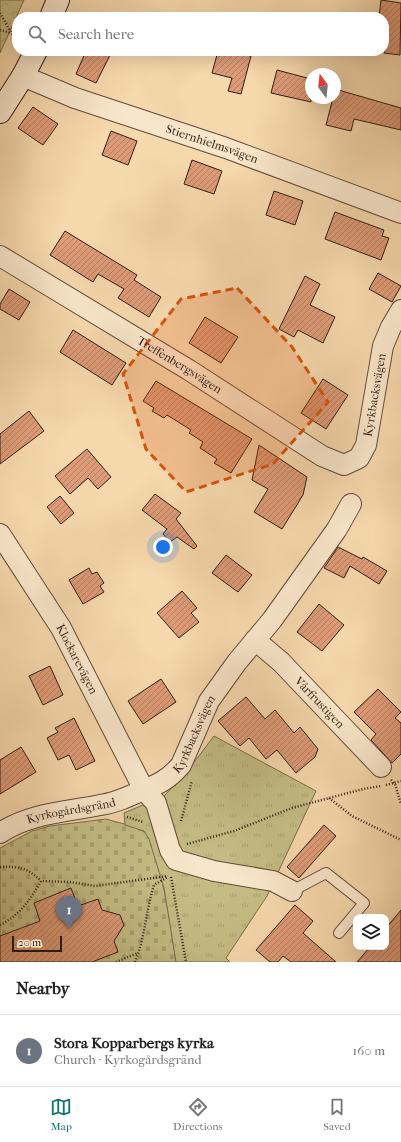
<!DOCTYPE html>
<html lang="en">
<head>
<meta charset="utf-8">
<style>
	:root { --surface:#fff; --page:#f2f2f2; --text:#202124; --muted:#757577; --line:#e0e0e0; --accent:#0f766e }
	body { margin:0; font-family:"IM FELL French Canon",serif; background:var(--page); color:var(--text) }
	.controls { position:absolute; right:12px; bottom:12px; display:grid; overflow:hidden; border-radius:8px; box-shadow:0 4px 16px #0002 }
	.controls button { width:36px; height:36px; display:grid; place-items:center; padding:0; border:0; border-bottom:1px solid var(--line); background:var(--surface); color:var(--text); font:20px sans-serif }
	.compass { position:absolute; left:305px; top:68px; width:36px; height:36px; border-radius:50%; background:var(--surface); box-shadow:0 4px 16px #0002; rotate:345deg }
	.scale { position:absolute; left:12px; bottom:10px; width:50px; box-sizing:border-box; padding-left:4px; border:2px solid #301c15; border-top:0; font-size:11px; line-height:14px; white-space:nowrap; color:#301c15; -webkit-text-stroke:3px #f9e6ca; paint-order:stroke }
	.you { position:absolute; left:163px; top:547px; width:14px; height:14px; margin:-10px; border:3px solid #fff; border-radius:50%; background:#1a73e8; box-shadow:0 0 0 6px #1a73e833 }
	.badge { display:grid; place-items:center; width:26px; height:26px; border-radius:50%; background:var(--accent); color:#fff; font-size:13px; font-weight:700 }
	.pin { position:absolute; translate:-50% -33px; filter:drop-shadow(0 1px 2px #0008) }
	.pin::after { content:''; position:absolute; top:21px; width:14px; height:12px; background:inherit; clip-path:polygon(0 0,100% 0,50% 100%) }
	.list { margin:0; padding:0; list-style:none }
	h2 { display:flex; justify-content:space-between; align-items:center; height:52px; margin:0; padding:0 16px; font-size:17px }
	h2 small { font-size:13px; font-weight:400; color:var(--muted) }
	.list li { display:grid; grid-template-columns:26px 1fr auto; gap:12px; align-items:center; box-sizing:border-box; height:72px; padding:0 16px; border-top:1px solid var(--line) }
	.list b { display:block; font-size:15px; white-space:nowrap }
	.list p { margin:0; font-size:13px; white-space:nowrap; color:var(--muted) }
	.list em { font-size:13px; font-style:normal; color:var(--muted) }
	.icon { flex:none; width:22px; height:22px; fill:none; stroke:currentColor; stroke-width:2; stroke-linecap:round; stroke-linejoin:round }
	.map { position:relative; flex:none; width:401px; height:962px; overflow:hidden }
	.search { position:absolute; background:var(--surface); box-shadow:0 4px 16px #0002; left:12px; right:12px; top:12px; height:44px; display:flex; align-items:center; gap:10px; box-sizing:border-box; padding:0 14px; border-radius:16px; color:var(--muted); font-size:15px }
	.sheet { height:124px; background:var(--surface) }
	nav { display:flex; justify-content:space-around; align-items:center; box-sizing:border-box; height:56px; border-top:1px solid var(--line); background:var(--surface); font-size:11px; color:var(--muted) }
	nav a { display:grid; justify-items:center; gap:2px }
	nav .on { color:var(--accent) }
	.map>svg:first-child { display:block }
	.forest { fill:url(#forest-crowns); stroke:#7a6c4c }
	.cemetery { fill:url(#cemetery-stones); stroke:#7a6c4c }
	.park { fill:url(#park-tufts); stroke:#7a6c4c }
	.building { fill:url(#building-hatch); stroke:#301c15 }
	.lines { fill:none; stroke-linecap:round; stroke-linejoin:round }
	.lane-casing { stroke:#624b3b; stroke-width:12 }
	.street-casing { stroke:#624b3b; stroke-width:22 }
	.secondary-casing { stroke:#301c15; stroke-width:24 }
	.path { stroke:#301c15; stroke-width:2.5; stroke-dasharray:1 2; stroke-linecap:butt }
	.lane { stroke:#f9e6ca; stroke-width:10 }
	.street { stroke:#f9e6ca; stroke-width:20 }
	.secondary { stroke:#f9e6ca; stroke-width:22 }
	.marked { fill:#d6530d; fill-opacity:0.2; stroke:#d6530d; stroke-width:3; stroke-dasharray:8 5; stroke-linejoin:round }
	.labels { text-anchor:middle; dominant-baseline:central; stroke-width:3.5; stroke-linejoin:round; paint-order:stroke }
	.street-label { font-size:12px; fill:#301c15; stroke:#f9e6ca }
</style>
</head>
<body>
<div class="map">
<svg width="401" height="962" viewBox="0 0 401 962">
	<defs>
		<pattern id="forest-crowns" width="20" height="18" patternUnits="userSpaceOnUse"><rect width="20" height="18" fill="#c4bc84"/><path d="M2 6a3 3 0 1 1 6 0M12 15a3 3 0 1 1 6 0" fill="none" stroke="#a9a171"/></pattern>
		<pattern id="cemetery-stones" width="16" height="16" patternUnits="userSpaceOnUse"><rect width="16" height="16" fill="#c4bc84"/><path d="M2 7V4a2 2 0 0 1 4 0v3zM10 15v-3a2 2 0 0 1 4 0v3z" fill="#a9a171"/></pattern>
		<pattern id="park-tufts" width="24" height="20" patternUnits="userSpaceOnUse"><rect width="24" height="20" fill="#c4bc84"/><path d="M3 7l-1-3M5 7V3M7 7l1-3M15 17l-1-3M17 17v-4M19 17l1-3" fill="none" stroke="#a9a171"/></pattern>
		<pattern id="building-hatch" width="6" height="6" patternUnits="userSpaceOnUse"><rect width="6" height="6" fill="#de9b78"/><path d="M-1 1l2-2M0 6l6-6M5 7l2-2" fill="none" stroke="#b47e61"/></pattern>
	</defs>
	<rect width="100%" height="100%" fill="#f6d8ad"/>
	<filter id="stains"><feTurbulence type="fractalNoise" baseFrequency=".005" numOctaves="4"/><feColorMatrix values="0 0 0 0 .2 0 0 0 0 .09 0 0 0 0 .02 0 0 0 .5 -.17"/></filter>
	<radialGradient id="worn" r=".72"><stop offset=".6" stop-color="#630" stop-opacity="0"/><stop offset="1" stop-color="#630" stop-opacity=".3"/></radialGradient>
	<!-- forest -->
	<path class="forest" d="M0,0h24l-24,53z"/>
	<!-- cemetery -->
	<path class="cemetery" d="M106,819c9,3 30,7 38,13 15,10 29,108 32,130h-176v-114l32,-17 18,-5z"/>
	<!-- park -->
	<path class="park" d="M214,736l102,55 -49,105 -41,62 4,4h-54l-12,-74 -15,-49 -5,-8 -19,-6 -1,-12 40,-17 22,-23z"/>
	<!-- building -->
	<path class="building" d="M381,0l20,3 -1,52 -16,-2v-36h-5z
		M86,51h26l-16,32 -20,-9z
		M218,51h12l21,5 -10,38 -13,-3 4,-13 -20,-5z
		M277,70l34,9v23l-40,-9z
		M335,89l66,19v22l-47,-11 -3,12 -25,-6 7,-27h2z
		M33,107l25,17 -15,21 -25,-17z
		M111,131l26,10 -9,24 -26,-10z
		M192,160l30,11 -8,23 -30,-10z
		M274,191l29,10 -8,24 -29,-10z
		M335,212l49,18 -2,6 7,2 -8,22 -56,-21z
		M65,231l72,44 -3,5 27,17 -12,20 -31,-19 6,-9 -26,-15 -5,8 -43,-27z
		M378,273l23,13 -9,16 -23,-13z
		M305,276l15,8 -10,21 25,12 -12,26 -25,-13 -4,7 -15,-8z
		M9,289l21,13 -11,18 -19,-11v-5z
		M205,317l33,20 -17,26 -32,-20z
		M73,330l53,33 -14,22 -52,-33z
		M323,379l25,16 -22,34 -25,-16z
		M156,381l96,58 -21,34 -17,-10 3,-4 -17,-11 3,-6 -14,-9 2,-3 -24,-15 -3,3 -12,-7 2,-3 -11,-7z
		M29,411l15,20 -44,33v-30z
		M259,445l48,32 -4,18 -21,34 -28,-17 14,-23 -16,-9z
		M87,449l24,28 -13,12 -10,-11 -18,16 -15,-18z
		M155,494l26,19 -5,6 21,27 -3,3 -17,-12 -7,5 -7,-8 4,-5 -25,-19z
		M60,496l14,17 -13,11 -14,-17z
		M338,547l24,12 1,-2 24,14 -8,13 -29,-18 -6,12 -20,-10z
		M226,555l26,20 -14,17 -26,-19z
		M89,568l3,6 5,-2 7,11 -4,3 4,6 -21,12 -14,-24z
		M182,591l15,17 -6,5 8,9 -20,16 -22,-25z
		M319,604l25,21 -22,26 -25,-19z
		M50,666l13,29 -20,10 -14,-29z
		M161,679l15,23 -33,22 -15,-23z
		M378,689l23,23 -6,6 6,5v31l-9,9 -21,-23 5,-6 -22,-22z
		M246,697l19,22 10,-9 19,23 6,-6 18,22 -3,8 -19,16 -19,-23 -11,9 -17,-21 -9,8 -22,-25z
		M74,718l21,43 -19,9 -7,-15 -11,5 -11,-22 11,-6 -3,-4z
		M21,747l15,25 -36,22v-34z
		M324,825l12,11 -37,42 -12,-11z
		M71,888l7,18 20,-7 4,11 18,5 4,10 -10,16 4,11 -26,10h-92v-26l40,-15 -6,-18z
		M295,905l18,16 -10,12 33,29h-45l-8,-6 -5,6h-8l-14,-12z
		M401,910v52h-44l13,-15h16v-19z"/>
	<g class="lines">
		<defs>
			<path id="lane" d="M292,891l34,-18 38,30 -25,30"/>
			<g id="street">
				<path id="s1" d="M23,76l52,22 151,50 175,65"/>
				<path id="s2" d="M0,256l189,114 133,86 22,9 15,-7 7,-13 17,-99 8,-19 10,-17"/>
				<path id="s3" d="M0,534l61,94 83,162 12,13 14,47 6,10 38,11 59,10 19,10"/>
				<path id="s4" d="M255,640l26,22 100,105"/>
				<path id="s5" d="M0,833c30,-20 66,-21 100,-28 15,-2 28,-8 41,-14 18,-7 27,-11 40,-26l28,-64 28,-39 35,-42 65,-91 14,-25"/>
			</g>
			<path id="secondary" d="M51,17l7,-17
				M0,112l23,-36 13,-25"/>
		</defs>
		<!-- lane casing -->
		<use href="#lane" class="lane-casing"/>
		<!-- street casing -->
		<use href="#street" class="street-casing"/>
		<!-- secondary casing -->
		<use href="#secondary" class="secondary-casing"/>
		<!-- path -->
		<path class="path" d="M0,13l17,30
			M0,30l11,3
			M391,780l4,4 6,20
			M386,785l15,-4
			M329,798l23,18 49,24
			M127,817l16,5
			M181,821l11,-40
			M187,844l47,-13 58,-23 71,-19 18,-3
			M0,867c19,-1 28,1 41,14
			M171,877l15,85
			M0,925c20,-10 30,-25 41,-44l29,1 25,4 73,-10
			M116,962l22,-9
			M135,962c10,-24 11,-52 19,-77l14,-8"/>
		<!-- lane -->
		<use href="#lane" class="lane"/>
		<!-- street -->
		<use href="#street" class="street"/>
		<!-- secondary -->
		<use href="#secondary" class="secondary"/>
	</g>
	<!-- marked area -->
	<path class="marked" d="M237,288l55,59 36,55 -55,62 -87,28 -40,-43 -23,-75 58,-75z"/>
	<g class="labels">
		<!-- street labels -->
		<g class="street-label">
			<text stroke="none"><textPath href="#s1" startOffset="201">Stiernhielmsvägen</textPath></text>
			<text stroke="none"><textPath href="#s2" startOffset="210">Treffenbergsvägen</textPath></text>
			<text stroke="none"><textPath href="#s2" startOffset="485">Kyrkbacksvägen</textPath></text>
			<text stroke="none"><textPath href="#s3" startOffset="147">Klockarevägen</textPath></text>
			<text stroke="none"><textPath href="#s4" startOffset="90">Vårfrustigen</textPath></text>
			<text stroke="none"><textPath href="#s5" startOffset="230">Kyrkbacksvägen</textPath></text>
			<text stroke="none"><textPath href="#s5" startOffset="75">Kyrkogårdsgränd</textPath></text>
		</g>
	</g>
	<rect width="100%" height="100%" filter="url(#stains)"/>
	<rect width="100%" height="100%" fill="url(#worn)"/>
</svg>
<div class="controls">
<button><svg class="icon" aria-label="layers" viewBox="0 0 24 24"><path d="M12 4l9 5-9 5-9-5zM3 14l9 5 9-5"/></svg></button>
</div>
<svg class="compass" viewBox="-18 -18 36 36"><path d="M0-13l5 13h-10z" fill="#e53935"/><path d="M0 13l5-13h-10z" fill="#757577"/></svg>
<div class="scale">20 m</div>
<div class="you"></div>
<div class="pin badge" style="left:69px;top:929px;background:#6b7280">1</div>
<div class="search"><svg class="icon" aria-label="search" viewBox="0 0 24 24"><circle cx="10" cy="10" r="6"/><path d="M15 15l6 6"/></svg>Search here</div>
</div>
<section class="sheet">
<h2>Nearby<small></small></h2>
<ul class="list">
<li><span class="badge" style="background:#6b7280">1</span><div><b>Stora Kopparbergs kyrka</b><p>Church · Kyrkogårdsgränd</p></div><em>160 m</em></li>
</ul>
</section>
<nav>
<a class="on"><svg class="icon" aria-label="map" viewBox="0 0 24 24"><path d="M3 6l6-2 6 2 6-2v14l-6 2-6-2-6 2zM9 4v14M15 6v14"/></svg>Map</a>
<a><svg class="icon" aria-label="directions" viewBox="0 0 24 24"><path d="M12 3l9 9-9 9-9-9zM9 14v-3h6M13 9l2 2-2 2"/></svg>Directions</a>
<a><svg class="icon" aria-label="saved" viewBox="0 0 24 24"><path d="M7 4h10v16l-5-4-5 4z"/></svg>Saved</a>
</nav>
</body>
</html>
